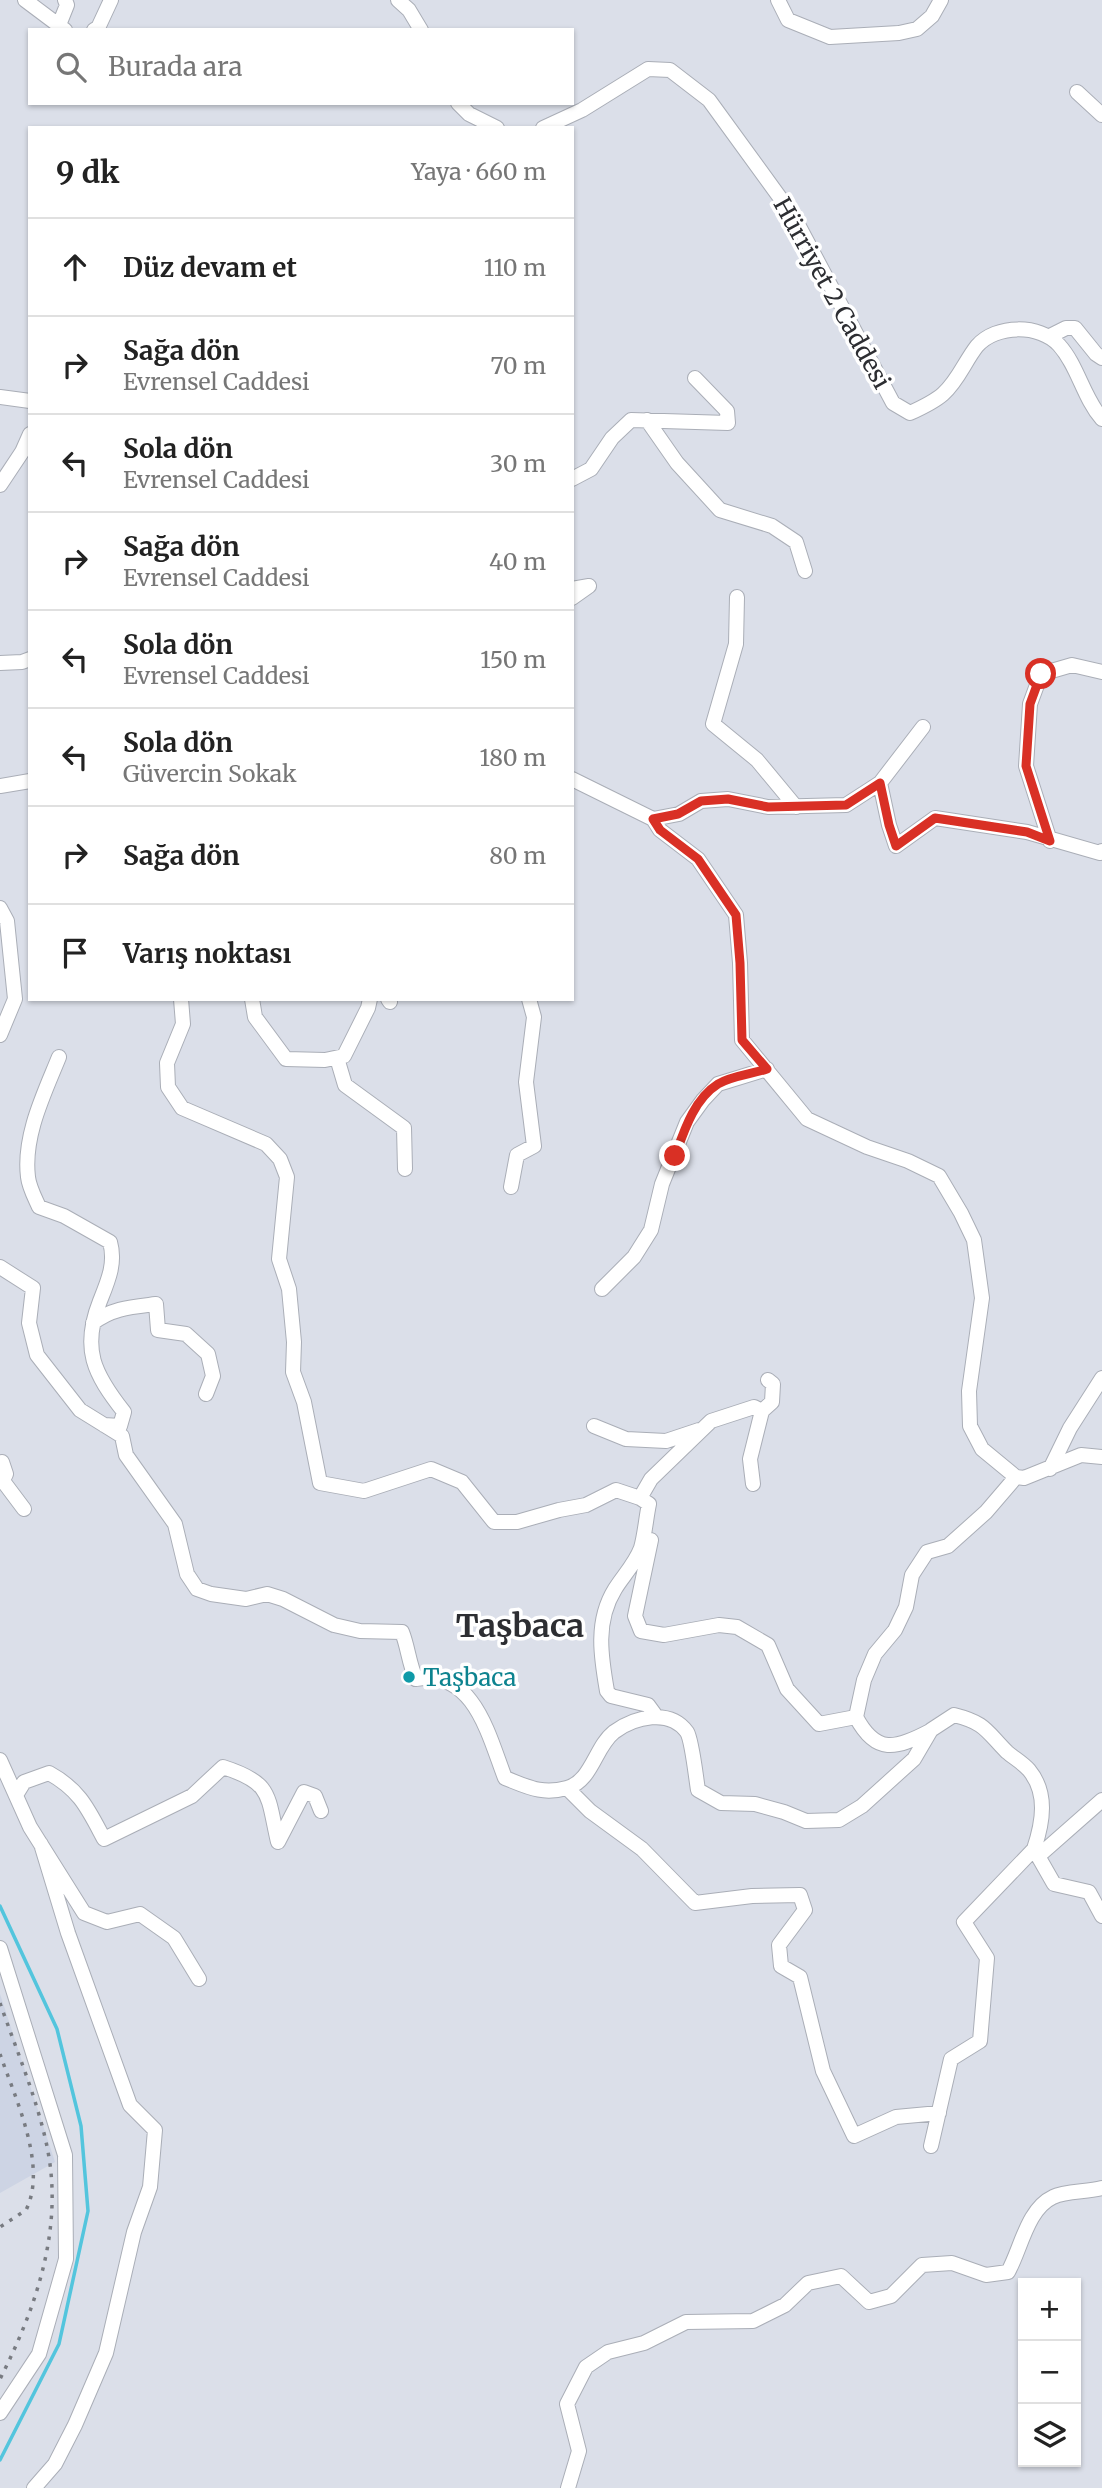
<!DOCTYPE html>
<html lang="tr">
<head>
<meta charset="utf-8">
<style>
	:root { --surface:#fff; --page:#f6f6f6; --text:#222; --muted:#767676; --line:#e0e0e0 }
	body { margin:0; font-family:Merriweather,serif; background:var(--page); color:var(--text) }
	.controls { position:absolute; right:21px; bottom:21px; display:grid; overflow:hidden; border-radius:0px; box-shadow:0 2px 5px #0004 }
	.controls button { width:63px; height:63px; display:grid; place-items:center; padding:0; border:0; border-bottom:2px solid var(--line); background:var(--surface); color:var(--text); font:35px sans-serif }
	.stop { position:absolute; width:21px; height:21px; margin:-16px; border:5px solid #d93025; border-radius:50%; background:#fff }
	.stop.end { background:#d93025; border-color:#fff; box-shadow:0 2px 7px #0008 }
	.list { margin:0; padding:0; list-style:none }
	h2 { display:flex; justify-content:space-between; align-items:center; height:91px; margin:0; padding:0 28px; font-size:30px }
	h2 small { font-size:23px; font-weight:400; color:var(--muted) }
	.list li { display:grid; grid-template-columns:46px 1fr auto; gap:21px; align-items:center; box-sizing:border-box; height:98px; padding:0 28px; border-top:2px solid var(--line) }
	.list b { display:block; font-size:26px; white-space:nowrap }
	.list p { margin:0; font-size:23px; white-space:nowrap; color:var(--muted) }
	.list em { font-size:23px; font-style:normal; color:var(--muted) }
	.icon { flex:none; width:38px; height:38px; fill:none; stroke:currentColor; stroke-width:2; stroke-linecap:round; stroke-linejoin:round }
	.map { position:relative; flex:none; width:1102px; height:2488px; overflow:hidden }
	.search { position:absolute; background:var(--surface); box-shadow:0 2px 5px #0004; left:28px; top:28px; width:546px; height:77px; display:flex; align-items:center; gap:18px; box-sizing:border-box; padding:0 24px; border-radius:0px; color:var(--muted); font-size:26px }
	.panel { position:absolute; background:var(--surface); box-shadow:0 2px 5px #0004; left:28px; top:126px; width:546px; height:875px; border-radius:0px }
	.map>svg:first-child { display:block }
	.built { fill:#cdd4e4 }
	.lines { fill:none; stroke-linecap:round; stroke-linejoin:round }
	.stream { stroke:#53c5dd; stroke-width:3.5 }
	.minor-casing { stroke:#aaaeb7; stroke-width:16 }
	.minor { stroke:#fff; stroke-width:14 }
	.rail { stroke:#787b81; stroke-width:3.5; stroke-dasharray:3.5 7; stroke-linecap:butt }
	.route { stroke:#d93025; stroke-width:9 }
	.culture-dot { fill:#0f9aa8; stroke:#fff; stroke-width:2.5 }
	.labels { text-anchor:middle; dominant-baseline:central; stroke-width:7; stroke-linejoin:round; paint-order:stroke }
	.street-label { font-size:24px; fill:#2d2e32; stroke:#fff }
	.culture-label { font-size:24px; fill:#0d838f; stroke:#fff; text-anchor:start }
	.district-label { font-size:32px; font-weight:bold; fill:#2d2e32; stroke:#fff }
</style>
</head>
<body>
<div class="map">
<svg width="1102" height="2488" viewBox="0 0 1102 2488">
	<rect width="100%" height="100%" fill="#dbdfe9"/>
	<!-- built -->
	<path class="built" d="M0,1994l55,168 -55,31z"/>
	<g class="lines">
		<!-- stream -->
		<path class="stream" d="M0,1906l57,123 24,97 7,85 -29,133 -59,116"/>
		<defs>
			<path id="minor" d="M25,0l40,30
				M398,0l11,10 12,20
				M778,0l10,20 42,17 69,-4 18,-4 15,-13 9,-16
				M59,25l8,-20 -2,-5
				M94,30l4,-2 13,-28
				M1077,92l25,23
				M458,103l11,11 28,14
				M543,128l39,-18 66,-41 22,1 39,30 85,117 99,186 17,10c11,-5 24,-11 33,-19 15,-13 22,-33 34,-48 19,-22 63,-22 82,-1 19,21 24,52 43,74
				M1050,336l16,-8h9l21,26 6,4
				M0,397l30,4
				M647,420l30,43 43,47 52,16 24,16 9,29
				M572,479l19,-10 21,-31 19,-18 97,3 -1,-12 -32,-33
				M0,485l22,-33 8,-18
				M572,589l17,-3 -17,12
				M737,597l-1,47 -23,80 44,36 39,47
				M0,663l22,-1 8,-3
				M572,779l81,40 7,11 38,29 38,56 4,48 2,77 65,79 60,28 41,14 31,15 22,37 13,27 8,58 -13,93 1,35 12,23 34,28 8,1 57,-23 21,2
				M880,783l43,-56
				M0,786l30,-5
				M653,819l26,-5 22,-13 27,-2 40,8 78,-2 34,-22 9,42 7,21 39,-28 92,14 73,21 2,-2
				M1050,841l-24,-75 4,-62 11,-30 31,-9 30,7
				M0,908l7,13 8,78 -15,36
				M181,999l2,25 -16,39 1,24 14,21 84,36 14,15 7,18 -8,82 10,30 5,53 -1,30 11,30 16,81 44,8 67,-22 31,13 32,40h23l42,-12 27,-5 30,-15 24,8 9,6c-3,14 -4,30 -8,44 -6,16 -18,28 -26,41 -20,32 -14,68 -8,102l4,5 37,9 8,11
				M252,999l3,18 31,42 39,1 19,-4 24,-48 2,-9
				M388,999l2,3
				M59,1057c-15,37 -36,79 -31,120 1,10 7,21 11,30l25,9 46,26c6,21 -2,39 -10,59 -19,48 -6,73 24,111l-4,14 -16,-1
				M337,1058l8,27 59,43 1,41
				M511,1187l6,-32 17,-9 -8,-64 8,-65 -5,-18
				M0,1267l33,21 -4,35 8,32 43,55 42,26 4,19 49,69 12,50 10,15 14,5 35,5 21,-5 16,5 51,26 26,6 42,1c6,15 7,32 14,47 58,-11 73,58 89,99 23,9 37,17 62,10 25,-7 28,-41 47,-56 20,-15 56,-24 73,0 5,8 9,46 11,58l23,13 34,1 29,8 22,9 33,-1 23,-14 52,-47 17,-29 23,-15c32,8 32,16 53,37 7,6 16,11 22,18 19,23 14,52 5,79l9,3 59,-52
				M602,1289l32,-32 17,-27 11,-46 25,-62 16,-22 15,-16 49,-15
				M93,1323c19,-15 39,-16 63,-19l2,26 28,4 22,20 5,22 -7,18
				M762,1411l10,-9 1,-18 -5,-4
				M594,1426l32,13 40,2 33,-11
				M2,1462l4,12 -3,6
				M1050,1469l20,-41 32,-50
				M0,1477l24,32
				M640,1498l11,-19 60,-58 43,-14 8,4 -12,48 3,25
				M651,1540l-16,76 6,15 23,4 55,-10 18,2 31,18 19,44 32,35 37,-7 8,-37 11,-26 20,-24 11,-23 6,-32 15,-23 21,-6 38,-34 30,-35
				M856,1717c20,38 40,32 74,14
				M0,1760l30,67 54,86 23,9 33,-8 34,24 25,41
				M567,1788l23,23 52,38 53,54 57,-7 48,-1 5,15 -26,35 2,21 19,11 23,94 31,65 42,-19 43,-4
				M16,1795l8,-13 25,-9c31,17 39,36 55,66l88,-43 31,-29c50,16 44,28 55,75l26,-50 11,4 6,15
				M0,1948l65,207 1,104 -27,95 -39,59
				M931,2146l20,-87 29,-18 7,-83 -23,-36 70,-73 20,35 35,8 13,24
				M34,2488l21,-24 20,-39 31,-72 28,-121 16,-45 5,-57 -25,-25 -62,-172 -27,-89
				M568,2488l11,-37 -12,-47 19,-37 22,-15 36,-9 42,-21 67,-1 32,-16 23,-22 33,-7 28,26 22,-6 31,-31 30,-2 34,12 22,-3c13,-23 19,-63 45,-75 12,-6 35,-5 49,-9"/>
		</defs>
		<!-- minor casing -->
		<use href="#minor" class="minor-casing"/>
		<!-- minor -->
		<use href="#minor" class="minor"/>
		<!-- rail -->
		<path class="rail" d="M0,2003c18,52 46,116 51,170 7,72 -19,143 -51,206
			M0,2054c15,44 48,112 26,156l-26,17"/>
	</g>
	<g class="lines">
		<!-- route -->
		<path class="route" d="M675,1156c9,-25 19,-57 43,-72 13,-8 34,-10 49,-15l-25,-29 -2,-77 -4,-48 -38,-56 -38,-29 -7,-11 25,-5 23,-13 27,-2 40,8 78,-2 34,-22 9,42 7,21 39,-28 92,14 23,9 -24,-75 4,-62 11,-30"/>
	</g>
	<!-- markers -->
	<circle class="culture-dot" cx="409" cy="1677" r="7"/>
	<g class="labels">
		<!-- street labels -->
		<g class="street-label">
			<text transform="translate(832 293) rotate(61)">Hürriyet 2 Caddesi</text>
		</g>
		<!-- culture labels -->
		<g class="culture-label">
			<text x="423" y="1677">Taşbaca</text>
		</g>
		<!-- district labels -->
		<g class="district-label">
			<text x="520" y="1626">Taşbaca</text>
		</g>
	</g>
</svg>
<div class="controls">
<button>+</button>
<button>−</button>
<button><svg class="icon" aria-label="layers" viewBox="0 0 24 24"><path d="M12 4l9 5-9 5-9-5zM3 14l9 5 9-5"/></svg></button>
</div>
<div class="stop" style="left:1041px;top:674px"></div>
<div class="stop end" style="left:675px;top:1156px"></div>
<div class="search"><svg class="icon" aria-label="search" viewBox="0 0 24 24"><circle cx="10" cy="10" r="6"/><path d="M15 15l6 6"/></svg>Burada ara</div>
<section class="panel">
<h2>9 dk<small>Yaya · 660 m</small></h2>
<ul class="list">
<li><svg class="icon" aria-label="ahead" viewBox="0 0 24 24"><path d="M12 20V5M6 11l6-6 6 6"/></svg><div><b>Düz devam et</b></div><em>110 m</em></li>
<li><svg class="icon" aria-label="right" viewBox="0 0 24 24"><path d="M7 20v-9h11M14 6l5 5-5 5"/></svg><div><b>Sağa dön</b><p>Evrensel Caddesi</p></div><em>70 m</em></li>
<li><svg class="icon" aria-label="left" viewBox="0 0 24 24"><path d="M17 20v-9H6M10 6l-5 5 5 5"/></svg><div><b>Sola dön</b><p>Evrensel Caddesi</p></div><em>30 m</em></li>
<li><svg class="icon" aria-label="right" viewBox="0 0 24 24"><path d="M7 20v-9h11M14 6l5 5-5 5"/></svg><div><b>Sağa dön</b><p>Evrensel Caddesi</p></div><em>40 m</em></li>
<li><svg class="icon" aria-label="left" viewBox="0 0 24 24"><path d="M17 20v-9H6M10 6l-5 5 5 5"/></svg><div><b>Sola dön</b><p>Evrensel Caddesi</p></div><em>150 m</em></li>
<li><svg class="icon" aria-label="left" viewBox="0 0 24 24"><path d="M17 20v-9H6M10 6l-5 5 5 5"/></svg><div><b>Sola dön</b><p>Güvercin Sokak</p></div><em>180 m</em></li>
<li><svg class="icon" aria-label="right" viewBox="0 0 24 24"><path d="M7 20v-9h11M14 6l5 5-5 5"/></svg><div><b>Sağa dön</b></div><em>80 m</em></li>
<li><svg class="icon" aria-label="arrive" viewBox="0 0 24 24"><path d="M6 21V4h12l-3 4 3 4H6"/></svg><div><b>Varış noktası</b></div></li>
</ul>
</section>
</div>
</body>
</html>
